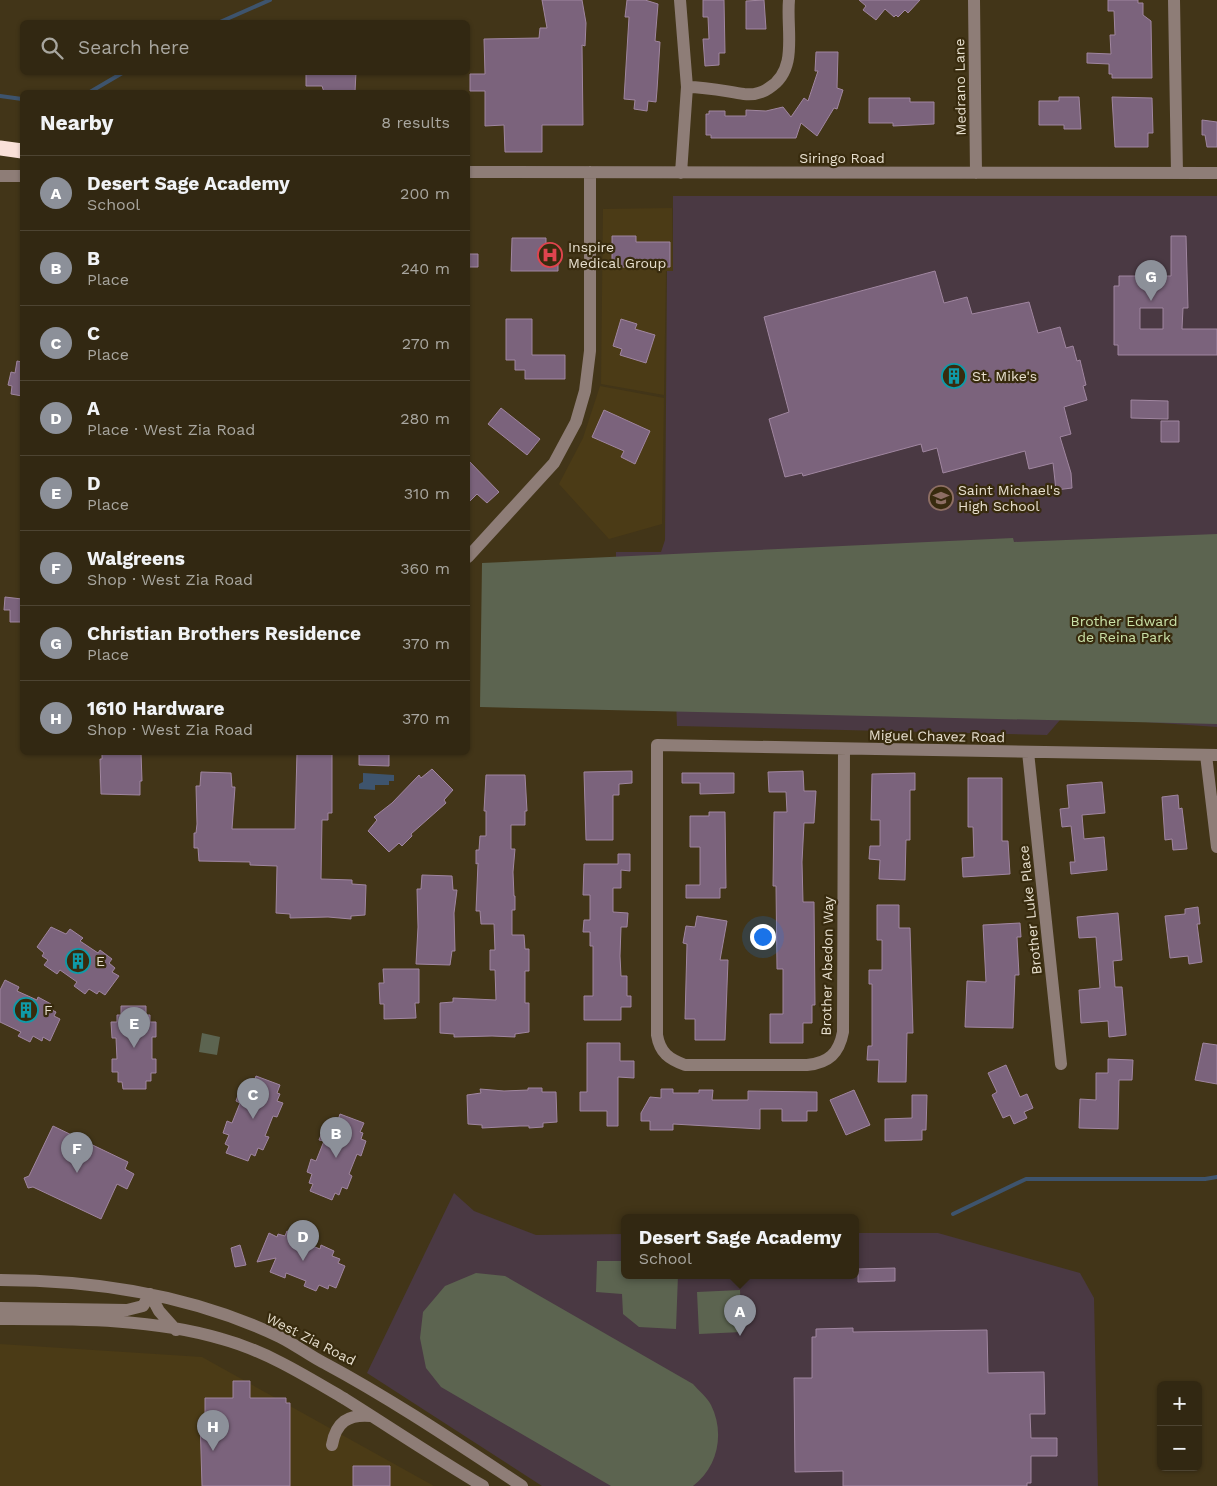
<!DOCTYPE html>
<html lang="en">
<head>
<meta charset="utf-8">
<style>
	:root { --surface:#322812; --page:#3d3420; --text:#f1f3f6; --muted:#a8a69f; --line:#4d4432; --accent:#8c9099 }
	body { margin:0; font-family:"Work Sans",sans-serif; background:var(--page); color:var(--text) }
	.controls { position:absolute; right:15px; bottom:15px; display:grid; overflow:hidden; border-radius:8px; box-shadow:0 1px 4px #0004 }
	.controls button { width:45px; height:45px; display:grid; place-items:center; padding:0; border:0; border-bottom:1px solid var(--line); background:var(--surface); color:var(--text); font:25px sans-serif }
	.you { position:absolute; left:762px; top:936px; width:18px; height:18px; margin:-12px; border:4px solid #fff; border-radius:50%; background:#1a73e8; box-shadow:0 0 0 8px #1a73e833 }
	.badge { display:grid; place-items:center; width:32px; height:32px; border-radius:50%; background:var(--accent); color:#fff; font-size:16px; font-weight:700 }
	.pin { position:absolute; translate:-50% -41px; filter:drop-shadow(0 1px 2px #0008) }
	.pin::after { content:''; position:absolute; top:26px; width:18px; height:15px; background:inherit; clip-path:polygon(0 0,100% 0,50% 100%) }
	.popup { position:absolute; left:621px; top:1214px; width:238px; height:65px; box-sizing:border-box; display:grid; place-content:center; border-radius:8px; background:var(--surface); filter:drop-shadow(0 1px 4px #0005); font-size:16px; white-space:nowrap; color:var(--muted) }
	.popup b { font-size:19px; color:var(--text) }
	.popup::after { content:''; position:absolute; left:50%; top:100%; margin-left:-10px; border:10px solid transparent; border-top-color:var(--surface) }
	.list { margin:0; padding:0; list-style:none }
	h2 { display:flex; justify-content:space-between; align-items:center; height:65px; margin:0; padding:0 20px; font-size:21px }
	h2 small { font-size:16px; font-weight:400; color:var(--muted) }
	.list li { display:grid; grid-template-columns:32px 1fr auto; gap:15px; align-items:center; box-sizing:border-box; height:75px; padding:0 20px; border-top:1px solid var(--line) }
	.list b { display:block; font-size:19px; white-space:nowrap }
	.list p { margin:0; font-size:16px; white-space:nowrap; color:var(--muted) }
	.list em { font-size:16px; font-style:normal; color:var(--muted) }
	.icon { flex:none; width:28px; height:28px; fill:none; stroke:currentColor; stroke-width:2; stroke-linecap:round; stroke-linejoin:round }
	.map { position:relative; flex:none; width:1217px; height:1486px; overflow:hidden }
	.search { position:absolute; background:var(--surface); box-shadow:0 1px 4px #0004; left:20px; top:20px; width:450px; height:55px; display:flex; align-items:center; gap:12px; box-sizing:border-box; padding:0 18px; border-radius:8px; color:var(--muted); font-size:19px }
	.panel { position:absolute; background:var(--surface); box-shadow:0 1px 4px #0004; left:20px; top:90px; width:450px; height:665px; border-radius:8px }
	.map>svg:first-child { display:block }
	.built { fill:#4b3b16 }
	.education { fill:#4a3943 }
	.green { fill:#5c6450 }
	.water { fill:#3e546d }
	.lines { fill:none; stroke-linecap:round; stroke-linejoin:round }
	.stream { stroke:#3e546d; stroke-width:4 }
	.building { fill:#7b637c; stroke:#a086a0; fill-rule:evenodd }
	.minor { stroke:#8e7d77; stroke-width:12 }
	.highway { stroke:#fae1d9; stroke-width:15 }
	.labels { text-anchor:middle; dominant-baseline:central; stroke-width:4.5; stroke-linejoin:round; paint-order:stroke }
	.street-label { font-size:14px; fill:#e7dfce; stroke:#382b0e }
	.poi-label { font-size:14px; fill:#e7dfce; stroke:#382b0e; text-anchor:start }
	.park-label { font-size:14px; fill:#cbe2a8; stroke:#382b0e }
</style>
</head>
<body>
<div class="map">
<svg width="1217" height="1486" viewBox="0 0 1217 1486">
	<rect width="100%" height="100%" fill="#423518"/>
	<!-- built -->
	<path class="built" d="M672,208l1,63h-7l-2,124 -63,-11 2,-175z
		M600,386l64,12 -2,126 -53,15 -50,-55 24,-46z
		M0,1344l202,13 232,129h-434z"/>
	<!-- education -->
	<path class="education" d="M673,196h544v531l-86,-6 -65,-8 -19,22 -370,-9 -1,-26 -60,-137v-11h45l4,-12 2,-269h6z
		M454,1193l20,18 62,24 89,-1v41h230v-42h83l142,40 14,25 4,188h-556l-175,-113z"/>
	<!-- green -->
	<path class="green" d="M1217,534v190l-737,-17 2,-144 531,-25 1,4z
		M202,1033l18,4 -3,18 -18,-3z
		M597,1261h28v14h53l-2,54 -37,-2 -16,-13 -1,-20 -26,-2z
		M476,1273l29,3 188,108c5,6 14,13 18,21 14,28 7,62 -18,81h-82l-170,-99 -15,-19 -6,-30 3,-26 22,-26z
		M740,1290l2,42 -43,2 -2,-42z"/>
	<!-- water -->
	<path class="water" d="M363,773l31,2v6h-5v4h-14v5l-16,-1v-5l4,-2z"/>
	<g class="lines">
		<!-- stream -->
		<path class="stream" d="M220,22l50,-22
			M90,92l34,-20
			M0,96l22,3
			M953,1214l73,-35h179l12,-2"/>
	</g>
	<!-- building -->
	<path class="building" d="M542,0h40l4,23 -1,23 -3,-1 1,80h-41v27h-37l-1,-27 -19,1v-35h-15v-17h15l-1,-35 55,-1 1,-10h7z
		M627,0h18l13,4 -3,37 5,1 -3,48 -1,12 -8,-1 -1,10 -13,-2 1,-9 -11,-1 5,-82h-4z
		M703,0h21l1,53h-6v12l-14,1 -2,-27h6l-1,-22h-5z
		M764,0l2,29h-20v-28z
		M859,0h61l-12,13 -3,-3 -7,7 -2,-2 -2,2 -9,-8 -9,11 -13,-10 3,-4z
		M1108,0h30v3h5v12l8,6 1,57h-40v-4h-3v-10l-22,-1v-10l24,1 -1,-19h5l-1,-24h-6z
		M816,52h22l-1,36 6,2 -6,19 -3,-1 -17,28 -16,-13 -5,15h-85v-3h-5v-21h3v-3h16v5h21v-6l20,1 17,-4 8,10 13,-19 4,3 10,-30h-3z
		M306,72h50l-1,20h-31l-2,-6h-16z
		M1059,97h20l2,32h-17v-4h-25v-24h20z
		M1112,97l40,1 1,35h-5v14h-33z
		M869,98h41v4h24v22l-41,2v-3h-24z
		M1202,120l15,2v25h-10l-2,-12h-3z
		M612,236h24v6h34v25h-58z
		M1171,236h15l2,72h-5l-1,21h35v26h-99v-10h-4v-59h5v-10h52zM1140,308h23v21h-23z
		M512,238h34v8h9v14h3v11h-47z
		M468,254h10v13h-10z
		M935,271l9,32 23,-6 5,17 57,-12 9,31 22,-6 6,21 7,-2 4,15 3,-1 6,25 -3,1 4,14 -23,7 7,27 -11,3 11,36 1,15 -16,2 -3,-27 -24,6 -4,-18 -82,22 -6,-25 -14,4 -2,-8 -118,32 -1,-3 -17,4 -16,-58 20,-7 -25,-95z
		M506,319h26v36h33v24h-40v-9h-10v-10h-9z
		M621,319l16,5 -2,5 20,6 -9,28 -26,-8 2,-6 -9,-3z
		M17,361l5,1v34l-11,-2 1,-8 -4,-1 3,-13 4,1z
		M1131,400l37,1v18l-37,-1z
		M501,408l39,31 -13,16 -39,-31z
		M604,410l46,21 -15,33 -14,-7 3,-6 -32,-14z
		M1161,421h18v21h-18z
		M468,460l31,32 -12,11 -10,-9 -9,9z
		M5,597l17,2v23h-12v-12h-6z
		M102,752h39l1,29h-2v14l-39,-1 -1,-35h2z
		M297,752h35v61h-4v7h-6l-1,59 31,1v4l14,1 -1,30 -14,1v3l-23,-2 -38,1v-4l-14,-1 1,-47 -27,-1v-3l-51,-1 -1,-13h-4v-15h2l1,-9 -1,-38h4l1,-14 30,1 1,14h3l-3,42h63z
		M359,752h30v14l-30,-1z
		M432,769l21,21 -9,10 2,3 -35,31 1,2 -10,10 -3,-3 -10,9 -21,-21 9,-11 -3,-3 18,-14 27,-28 2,3z
		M632,771v12l-13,1v11h-6v45h-27l-2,-68z
		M803,771l1,20h12l-2,32h-10l-2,39 1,40h11l1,103h-3v18h-9v20h-33v-29h13v-45h-6l-1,-83h-3l1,-74h13l-1,-20h-17l-1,-20z
		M682,773h52v20l-34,1v-11h-18z
		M915,773v17h-5v50h-4l-1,40 -26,-1 1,-19 -11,-1 1,-13h10v-26h-9l1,-46z
		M486,775h39l2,36h-2v14h-14v24h4l-2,23 1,24h1v14h-3v25h12l1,14h4v22h-4v32h4v29l-14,2v3l-23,-1 -38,1v-3l-14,-1v-30l13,-1v-4l43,2 -1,-30h-5v-20h5l-1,-26h-13l-1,-13h-4l2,-48 -2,1v-14h3l1,-14h6v-25h-2z
		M968,778h34v63h6l2,33 -47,3 -1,-19 12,-1 -1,-30h-5z
		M1102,782l3,31 -23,2 2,24 20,-2 3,33 -36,4 -1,-12h5l-4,-36 -9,1 -2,-18 9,-1 -2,-23z
		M1178,795l1,14 3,-1 5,41 -14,1 -1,-11 -7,1 -3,-43z
		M709,812h16l1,76h-6v10h-34v-13h14v-38h-10v-31h19z
		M618,854h12v17l-9,-1v18h-8v24l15,1 -1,14h-6l-1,29 1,20h6v20h4v11h-10v13h-37v-24h9v-50h-3v-14h-7l1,-12h6v-25h-7l1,-31h34z
		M422,875l30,1 1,14h4l-3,23 1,38h-3l-2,14 -34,-1 2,-37 -1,-38h4z
		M877,905h22v23h11l3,105h-6l-1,49h-28l1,-22h-12l1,-14h4v-62h-3v-14h13v-30h-5z
		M1198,907l2,17h-3l5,38 -13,2 -1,-8 -18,2 -5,-42 20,-2v-5z
		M1118,913l4,47 -9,1 2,26h7l4,48 -17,2 -1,-16 -27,2 -2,-33 21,-2 -4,-51 -17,1 -2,-21z
		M697,916l30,5 -7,39h8l-3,80h-30v-21h-10l2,-75 -4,-1 3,-17 9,1z
		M1020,923l1,14h-4l2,38h-4l-2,53 -48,-1 2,-46 19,1 -3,-57z
		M51,927l15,7 4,-5 13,9 -3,3 18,12 2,-3 12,9 -3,4 6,5 -3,4 7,4 -14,19 -6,-4 -2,3 -8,-5 -4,5 -11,-8 3,-4 -17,-12 -3,4 -13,-9 4,-5 -6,-4 2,-3 -7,-6z
		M383,969h36v34h-4l1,15 -32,1v-15h-4l-1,-21h5z
		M5,980l14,7 -2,4 20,9 1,-3 13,7 -3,4 8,4 -2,4 6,3 -10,22 -7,-4 -1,4 -9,-5 -3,6 -12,-6 3,-4 -21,-10v-32z
		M121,1006h25v9h4v7h6v15h-4v22h4v14h-5v8h-5v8h-23l-1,-7h-4v-10h-6v-13h5l-1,-21h-4l-1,-16h6v-7h4z
		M587,1043h33v18h14v17l-16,-1v49h-11v-15h-27v-19h7z
		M1203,1043l14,2v39l-22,-4z
		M1108,1059l25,1 -1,20h-13l-1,49 -39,-1 1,-29 16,1v-27h12z
		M1006,1065l14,32 7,-3 6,14 -9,4 3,6 -13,6 -4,-9 -7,3 -11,-23 5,-3 -9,-19z
		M256,1076l24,9 -3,8 3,1 -3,7 6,2 -6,14 -4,-1 -8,20 4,1 -6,13 -5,-2 -3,8 -4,-2 -3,7 -22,-8 3,-7 -4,-2 4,-9 -6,-2 4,-12 5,2 8,-20 -4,-2 5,-14 6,2 2,-6 4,1z
		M528,1088h14v4h14l1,30 -14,1v4l-14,1v-2h-9l-38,2v-3l-14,-1 -1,-29 14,-2 -1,-4 24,2 24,-1z
		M661,1089h12v4h26v-3h14l-1,10h36v-9l69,1v19h-10v10h-25v-12h-22v20l-87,-5v6h-23v-9h-9v-8l9,-16 11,1z
		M854,1090l16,35 -24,10 -16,-35z
		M912,1095h15l-1,35h-4v10l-37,1v-22l27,-1z
		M340,1114l24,9 -4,9 3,1 -2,6 5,2 -5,15 -4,-2 -8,20 3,2 -5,13 -5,-2 -3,8 -4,-2 -3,7 -22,-9 3,-7 -4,-1 3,-9 -5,-2 4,-13 5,2 8,-20 -5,-1 6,-15 6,2 2,-6 4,2z
		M53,1126l75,36 -3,7 9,5 -7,15 -10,-5 -16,35 -68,-32 -5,1 -4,-10 5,-2z
		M287,1231l14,6 -1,4 20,8 1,-4 13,6 -2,5 8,3 -2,4 7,3 -9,22 -7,-3 -1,4 -9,-4 -3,6 -12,-5 2,-5 -20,-8 -1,5 -15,-6 6,-14 -19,4 12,-29 8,4 1,-3 7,2z
		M240,1245l6,20 -11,2 -4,-19z
		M895,1268v13l-37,1v-13z
		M853,1328v4l134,-2 1,43 56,-1 1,42h-15l1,24h26v18h-26v27h-4v3h-184v-15l-48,1 -1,-94h18v-41h4v-8z
		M233,1381h17v17h36v5h4v83h-88l-2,-68h5v-20h28z
		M353,1466h37v20h-37z"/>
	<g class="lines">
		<!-- minor -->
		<path class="minor" d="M680,0l7,87 -6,86
			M974,0l2,173
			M1174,0l3,173
			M687,87c20,0 37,4 57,7 9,1 18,-1 25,-6 30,-18 17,-58 20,-88
			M468,172l749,1
			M0,176h22
			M468,557l86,-94 22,-41 9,-31 5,-40v-179
			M844,749l-1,283c-4,21 -14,31 -36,33h-122c-16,-6 -25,-12 -28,-30v-290l560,10
			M1028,752l33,312
			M1206,755l11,92
			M0,1280c95,0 194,16 280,57 16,8 30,19 46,27 67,36 132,80 196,122
			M150,1294l9,17 17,19
			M0,1308l127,2 16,-4 7,-12
			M0,1319c73,0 152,-1 222,20 44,12 84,37 123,60 46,29 91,59 138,87
			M332,1445c4,-23 16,-31 39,-29"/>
		<!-- highway -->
		<path class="highway" d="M0,148l22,3"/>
	</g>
	<!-- icons -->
	<defs>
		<symbol id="hospital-ring" viewBox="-11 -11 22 22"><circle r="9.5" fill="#382b0e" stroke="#e0444e" stroke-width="1.5"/><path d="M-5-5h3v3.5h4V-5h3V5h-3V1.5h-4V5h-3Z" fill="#e0444e"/></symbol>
		<symbol id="building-ring" viewBox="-11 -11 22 22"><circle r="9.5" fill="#382b0e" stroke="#0f9aa8" stroke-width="1.5"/><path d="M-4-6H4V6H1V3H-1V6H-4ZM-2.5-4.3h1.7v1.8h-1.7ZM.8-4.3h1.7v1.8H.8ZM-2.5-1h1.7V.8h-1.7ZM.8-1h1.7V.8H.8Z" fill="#0f9aa8"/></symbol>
		<symbol id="school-ring" viewBox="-11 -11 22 22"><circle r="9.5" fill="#382b0e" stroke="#8d6e63" stroke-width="1.5"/><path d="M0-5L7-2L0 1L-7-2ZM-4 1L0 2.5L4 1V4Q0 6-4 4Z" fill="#8d6e63"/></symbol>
	</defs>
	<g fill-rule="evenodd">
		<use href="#hospital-ring" x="536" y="241" width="28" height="28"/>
		<use href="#building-ring" x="940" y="362" width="28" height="28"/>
		<use href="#school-ring" x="927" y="484" width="28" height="28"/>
		<use href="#building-ring" x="64" y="947" width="28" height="28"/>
		<use href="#building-ring" x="12" y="996" width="28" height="28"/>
	</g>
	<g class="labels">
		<!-- street labels -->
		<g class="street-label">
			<text transform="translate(960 87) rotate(-91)">Medrano Lane</text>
			<text x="842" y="158">Siringo Road</text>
			<text transform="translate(937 736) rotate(1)">Miguel Chavez Road</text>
			<text transform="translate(1030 910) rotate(-96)">Brother Luke Place</text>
			<text transform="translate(827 966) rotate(-89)">Brother Abedon Way</text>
			<text transform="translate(311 1339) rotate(27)">West Zia Road</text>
		</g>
		<!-- poi labels -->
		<g class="poi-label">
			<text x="568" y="247">Inspire<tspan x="568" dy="16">Medical Group</tspan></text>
			<text x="972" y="376">St. Mike's</text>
			<text x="958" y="490">Saint Michael's<tspan x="958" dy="16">High School</tspan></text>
			<text x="96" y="961">E</text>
			<text x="44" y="1010">F</text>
		</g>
		<!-- park labels -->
		<g class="park-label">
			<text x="1124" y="621">Brother Edward<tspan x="1124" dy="16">de Reina Park</tspan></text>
		</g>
	</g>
</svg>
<div class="controls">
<button>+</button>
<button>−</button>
</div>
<div class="you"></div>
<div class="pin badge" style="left:740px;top:1336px">A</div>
<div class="popup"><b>Desert Sage Academy</b>School</div>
<div class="pin badge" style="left:336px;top:1158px">B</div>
<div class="pin badge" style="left:253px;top:1119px">C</div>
<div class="pin badge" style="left:303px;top:1261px">D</div>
<div class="pin badge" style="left:134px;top:1048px">E</div>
<div class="pin badge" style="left:77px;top:1173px">F</div>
<div class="pin badge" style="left:1151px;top:301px">G</div>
<div class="pin badge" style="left:213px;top:1451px">H</div>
<div class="search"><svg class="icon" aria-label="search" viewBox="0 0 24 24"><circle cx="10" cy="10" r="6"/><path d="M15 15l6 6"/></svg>Search here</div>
<section class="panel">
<h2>Nearby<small>8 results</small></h2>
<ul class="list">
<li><span class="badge">A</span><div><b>Desert Sage Academy</b><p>School</p></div><em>200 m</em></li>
<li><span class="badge">B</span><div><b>B</b><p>Place</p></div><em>240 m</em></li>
<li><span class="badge">C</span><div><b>C</b><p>Place</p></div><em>270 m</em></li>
<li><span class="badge">D</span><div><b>A</b><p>Place · West Zia Road</p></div><em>280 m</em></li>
<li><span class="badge">E</span><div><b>D</b><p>Place</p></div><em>310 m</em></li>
<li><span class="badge">F</span><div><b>Walgreens</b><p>Shop · West Zia Road</p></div><em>360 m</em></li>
<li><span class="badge">G</span><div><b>Christian Brothers Residence</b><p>Place</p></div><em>370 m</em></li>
<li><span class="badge">H</span><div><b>1610 Hardware</b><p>Shop · West Zia Road</p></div><em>370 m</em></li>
</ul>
</section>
</div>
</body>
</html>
